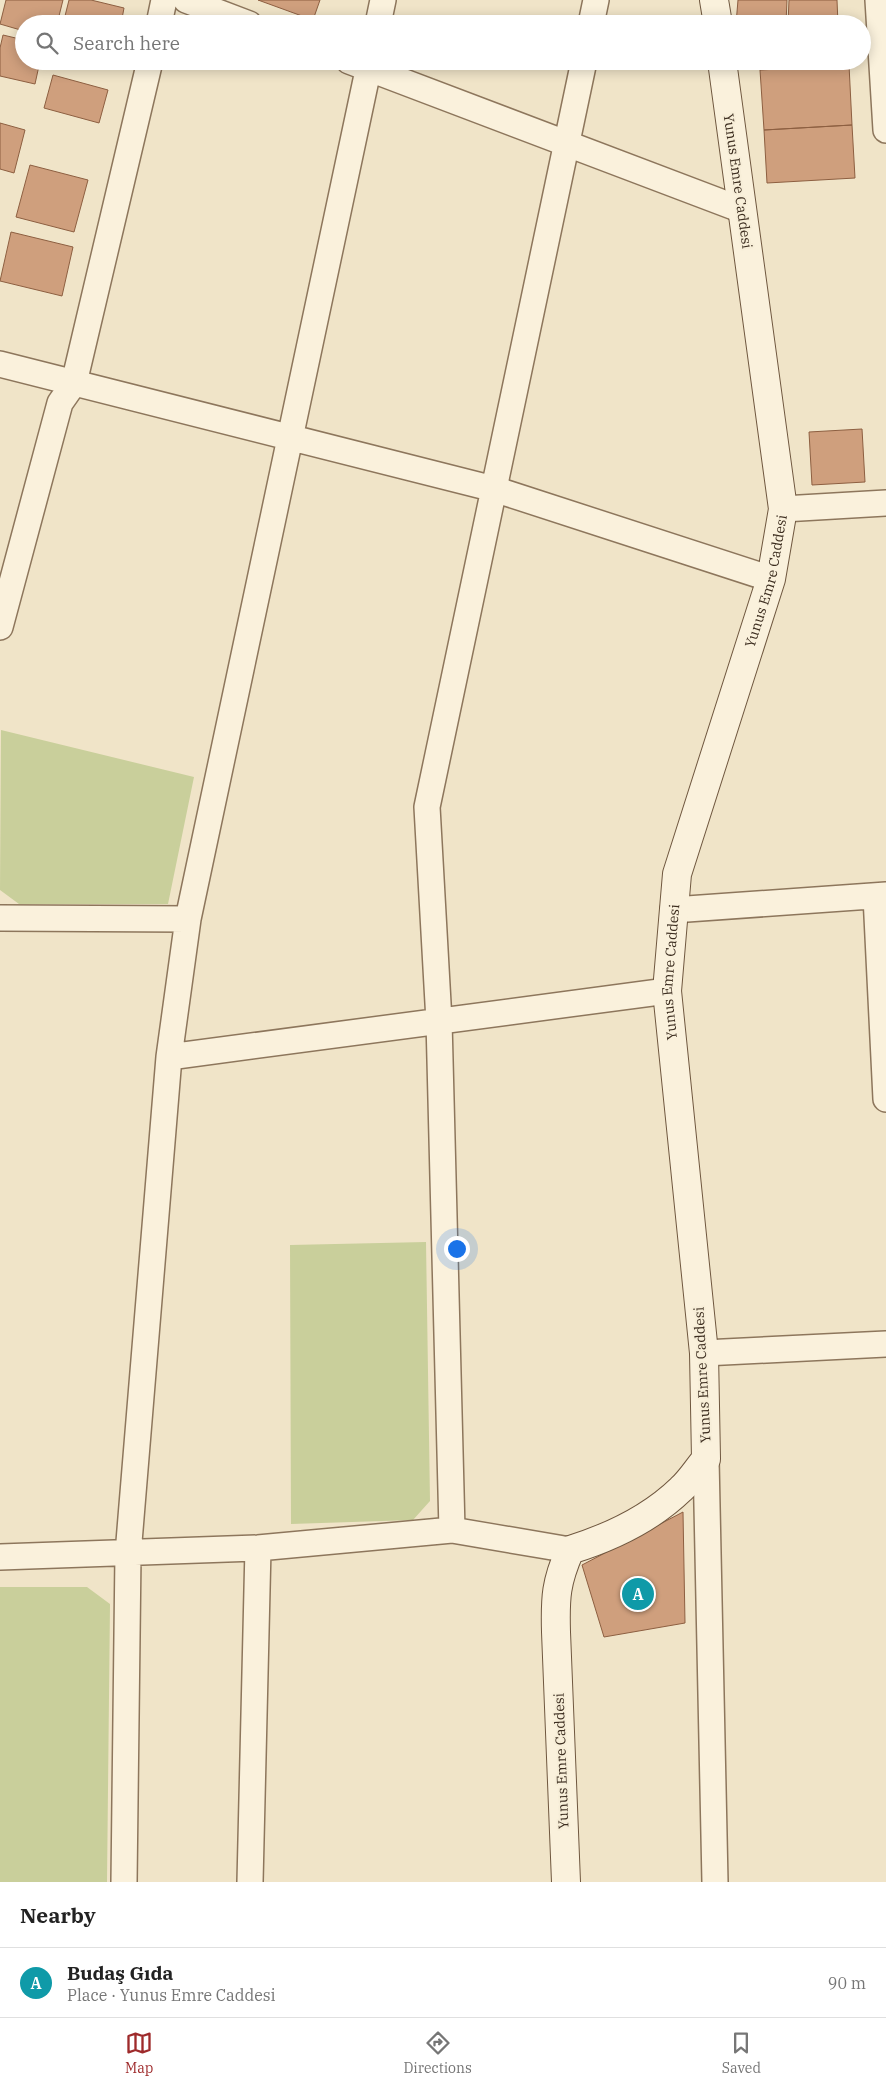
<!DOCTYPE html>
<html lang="en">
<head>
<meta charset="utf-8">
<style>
	:root { --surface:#fff; --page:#f2f2f2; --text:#222; --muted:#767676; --line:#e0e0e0; --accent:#9e2a2b }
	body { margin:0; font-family:"IBM Plex Serif",serif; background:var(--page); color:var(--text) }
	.you { position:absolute; left:456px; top:1248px; width:18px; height:18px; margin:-12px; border:4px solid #fff; border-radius:50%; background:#1a73e8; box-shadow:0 0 0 8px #1a73e833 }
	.badge { display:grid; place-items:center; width:32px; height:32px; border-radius:50%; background:var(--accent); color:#fff; font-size:16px; font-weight:700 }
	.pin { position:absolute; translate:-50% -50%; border:2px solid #fff; box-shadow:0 1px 5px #0006 }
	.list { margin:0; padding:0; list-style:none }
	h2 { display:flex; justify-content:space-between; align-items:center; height:65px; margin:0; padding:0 20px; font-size:21px }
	h2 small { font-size:16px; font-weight:400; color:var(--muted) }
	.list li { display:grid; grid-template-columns:32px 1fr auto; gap:15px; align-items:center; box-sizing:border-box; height:70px; padding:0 20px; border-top:1px solid var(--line) }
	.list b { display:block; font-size:19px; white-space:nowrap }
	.list p { margin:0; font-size:16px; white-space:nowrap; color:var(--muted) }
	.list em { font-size:16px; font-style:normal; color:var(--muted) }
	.icon { flex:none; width:28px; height:28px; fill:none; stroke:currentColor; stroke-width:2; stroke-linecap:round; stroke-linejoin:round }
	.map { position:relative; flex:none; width:886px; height:1882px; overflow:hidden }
	.search { position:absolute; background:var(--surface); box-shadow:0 2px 12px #0003; left:15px; right:15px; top:15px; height:55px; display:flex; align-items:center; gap:12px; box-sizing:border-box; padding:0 18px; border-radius:28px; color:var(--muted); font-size:19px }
	.sheet { height:135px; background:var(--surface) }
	nav { display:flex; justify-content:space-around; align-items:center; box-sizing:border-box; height:70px; border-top:1px solid var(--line); background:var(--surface); font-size:14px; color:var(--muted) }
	nav a { display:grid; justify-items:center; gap:2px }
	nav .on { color:var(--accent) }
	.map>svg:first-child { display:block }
	.green { fill:#c9cf9b }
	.building { fill:#cf9f7d; stroke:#8d5f41 }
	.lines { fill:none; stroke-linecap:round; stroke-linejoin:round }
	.street-casing { stroke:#8d765c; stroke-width:28 }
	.secondary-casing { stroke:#6f573f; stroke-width:30 }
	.street { stroke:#faf1dc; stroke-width:25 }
	.secondary { stroke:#faf1dc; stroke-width:28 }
	.labels { text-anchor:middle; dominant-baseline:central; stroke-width:4; stroke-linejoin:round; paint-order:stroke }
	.street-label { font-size:14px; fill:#3d2e20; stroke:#f7eed8 }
</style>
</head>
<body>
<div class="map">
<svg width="886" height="1882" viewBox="0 0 886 1882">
	<rect width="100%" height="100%" fill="#f0e4c8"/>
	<!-- green -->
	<path class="green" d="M1,730l193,47 -26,127h-149l-19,-14z
		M426,1242l4,259 -17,19 -122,4 -1,-279z
		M0,1587h87l23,17 -3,278h-107z"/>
	<!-- building -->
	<path class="building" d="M6,0h57l-6,24h-33v7l-24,-7z
		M69,0h22l33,8 -3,16h-58z
		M258,0h62l-7,20z
		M738,0h49l-1,24h-50z
		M789,0h48l1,24h-50z
		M3,35l21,5v21h16l-5,23 -35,-8v-28z
		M800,61h41v1l-41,3z
		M849,65l3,60 -88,5 -4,-60z
		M53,75l55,15 -9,33 -55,-15z
		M0,123l25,7 -11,43 -14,-4z
		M852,125l3,53 -88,5 -3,-53z
		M30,165l58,15 -14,52 -58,-15z
		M11,232l62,15 -11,49 -62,-15z
		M862,429l3,53 -53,3 -3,-53z
		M683,1512l2,111 -81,14 -22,-72z"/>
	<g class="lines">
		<defs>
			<path id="street" d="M186,0l63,24
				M878,0l8,130
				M159,24l5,-24
				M378,24l5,-24
				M591,24l5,-24
				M349,61l393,149
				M0,364l494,125 277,90
				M783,509l103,-6
				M0,627l60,-224 14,-20 76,-322
				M876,896l10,203
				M673,910l213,-15
				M0,918l188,1
				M169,1057l498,-66
				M704,1353l182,-9
				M706,1459l9,423
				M452,1530l-13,-509 -12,-214 157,-746
				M0,1557l258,-9 194,-18 118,20
				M124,1882l4,-328 41,-497 19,-138 182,-858
				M250,1882l8,-334"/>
			<g id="secondary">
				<path d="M714,0l4,24"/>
				<path id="s1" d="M566,1882l-10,-250c-1,-35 0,-50 14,-82 42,-13 80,-31 111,-61 10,-9 17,-21 25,-30l-2,-106 -37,-362 10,-117 94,-295 12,-70 -61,-448"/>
			</g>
		</defs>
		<!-- street casing -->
		<use href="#street" class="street-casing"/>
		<!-- secondary casing -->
		<use href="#secondary" class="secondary-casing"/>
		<!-- street -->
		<use href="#street" class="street"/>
		<!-- secondary -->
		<use href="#secondary" class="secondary"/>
	</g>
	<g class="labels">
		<!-- street labels -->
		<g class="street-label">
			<text transform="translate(738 181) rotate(82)">Yunus Emre Caddesi</text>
			<text stroke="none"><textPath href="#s1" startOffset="1395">Yunus Emre Caddesi</textPath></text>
			<text stroke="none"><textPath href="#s1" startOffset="990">Yunus Emre Caddesi</textPath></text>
			<text transform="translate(702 1375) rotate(-93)">Yunus Emre Caddesi</text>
			<text transform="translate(561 1761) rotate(-92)">Yunus Emre Caddesi</text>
		</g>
	</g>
</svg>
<div class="you"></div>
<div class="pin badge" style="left:638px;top:1594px;background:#0f9aa8">A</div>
<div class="search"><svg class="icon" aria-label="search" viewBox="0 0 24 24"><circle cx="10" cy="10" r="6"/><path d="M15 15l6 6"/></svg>Search here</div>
</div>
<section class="sheet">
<h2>Nearby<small></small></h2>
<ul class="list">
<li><span class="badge" style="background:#0f9aa8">A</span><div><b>Budaş Gıda</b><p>Place · Yunus Emre Caddesi</p></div><em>90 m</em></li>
</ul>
</section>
<nav>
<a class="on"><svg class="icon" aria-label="map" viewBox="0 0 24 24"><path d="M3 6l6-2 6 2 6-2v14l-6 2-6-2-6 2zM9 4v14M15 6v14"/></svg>Map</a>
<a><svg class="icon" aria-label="directions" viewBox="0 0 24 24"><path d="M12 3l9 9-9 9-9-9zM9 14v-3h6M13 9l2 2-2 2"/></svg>Directions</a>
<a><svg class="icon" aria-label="saved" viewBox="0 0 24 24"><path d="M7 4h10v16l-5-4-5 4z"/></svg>Saved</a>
</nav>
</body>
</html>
